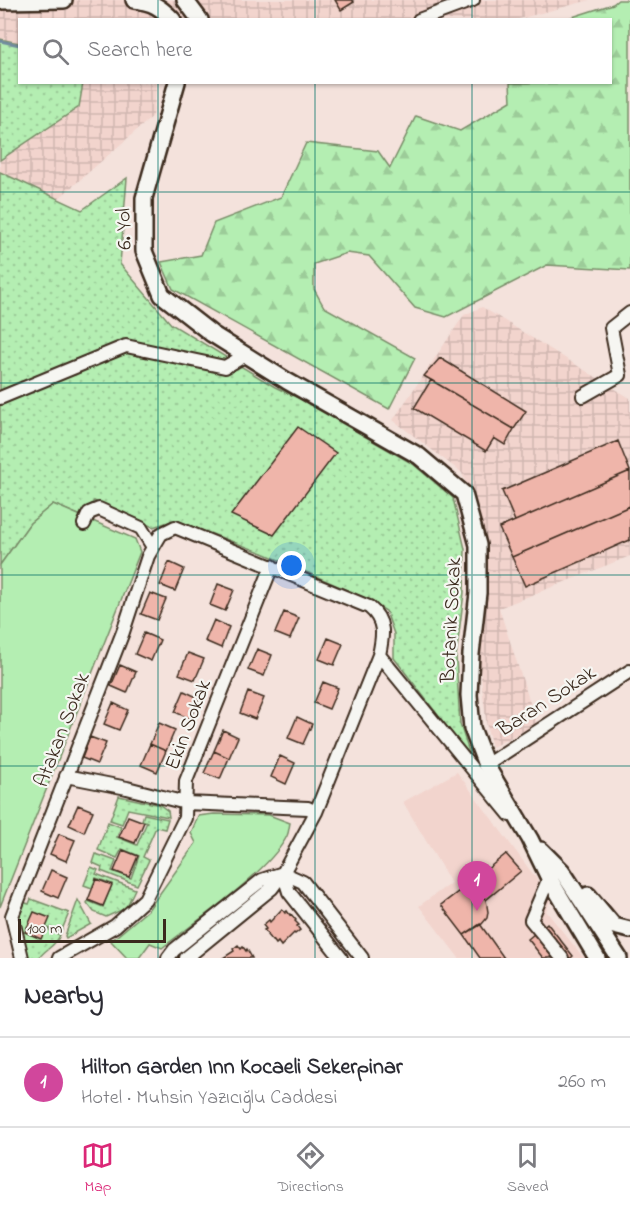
<!DOCTYPE html>
<html lang="en">
<head>
<meta charset="utf-8">
<style>
	:root { --surface:#fff; --page:#f7f7f7; --text:#2b2b33; --muted:#7c7c81; --line:#e1e1e2; --accent:#db2777 }
	body { margin:0; font-family:"Indie Flower",sans-serif; background:var(--page); color:var(--text) }
	.scale { position:absolute; left:18px; bottom:15px; width:148px; box-sizing:border-box; padding-left:6px; border:3px solid #3b2a1e; border-top:0; font-size:16px; line-height:21px; white-space:nowrap; color:#3b2a1e; -webkit-text-stroke:4px #f6f6f2; paint-order:stroke }
	.you { position:absolute; left:292px; top:566px; width:21px; height:21px; margin:-15px; border:4px solid #fff; border-radius:50%; background:#1a73e8; box-shadow:0 0 0 9px #1a73e833 }
	.badge { display:grid; place-items:center; width:39px; height:39px; border-radius:50%; background:var(--accent); color:#fff; font-size:20px; font-weight:700 }
	.pin { position:absolute; translate:-50% -50px; filter:drop-shadow(0 2px 3px #0008) }
	.pin::after { content:''; position:absolute; top:32px; width:21px; height:18px; background:inherit; clip-path:polygon(0 0,100% 0,50% 100%) }
	.list { margin:0; padding:0; list-style:none }
	h2 { display:flex; justify-content:space-between; align-items:center; height:78px; margin:0; padding:0 24px; font-size:26px }
	h2 small { font-size:20px; font-weight:400; color:var(--muted) }
	.list li { display:grid; grid-template-columns:39px 1fr auto; gap:18px; align-items:center; box-sizing:border-box; height:90px; padding:0 24px; border-top:2px solid var(--line) }
	.list b { display:block; font-size:22px; white-space:nowrap }
	.list p { margin:0; font-size:20px; white-space:nowrap; color:var(--muted) }
	.list em { font-size:20px; font-style:normal; color:var(--muted) }
	.icon { flex:none; width:33px; height:33px; fill:none; stroke:currentColor; stroke-width:2; stroke-linecap:round; stroke-linejoin:round }
	.map { position:relative; flex:none; width:630px; height:958px; overflow:hidden }
	.search { position:absolute; background:var(--surface); box-shadow:0 2px 4px #0004; left:18px; right:18px; top:18px; height:66px; display:flex; align-items:center; gap:15px; box-sizing:border-box; padding:0 21px; border-radius:0px; color:var(--muted); font-size:22px }
	.sheet { height:168px; background:var(--surface) }
	nav { display:flex; justify-content:space-around; align-items:center; box-sizing:border-box; height:84px; border-top:2px solid var(--line); background:var(--surface); font-size:16px; color:var(--muted) }
	nav a { display:grid; justify-items:center; gap:3px }
	nav .on { color:var(--accent) }
	.map>svg:first-child { display:block }
	.built { fill:#f2d4cd }
	.industrial { fill:url(#industrial-grid) }
	.grass { fill:url(#grass-dots); stroke:#788c68; stroke-width:1.5 }
	.forest { fill:url(#forest-firs); stroke:#788c68; stroke-width:1.5 }
	.park { fill:#b4eeb2; stroke:#788c68; stroke-width:1.5 }
	.lines { fill:none; stroke-linecap:round; stroke-linejoin:round }
	.stream { stroke:#718b9e; stroke-width:3 }
	.building { fill:#efb5aa; stroke:#3b2a1e; stroke-width:1.5 }
	.minor-casing { stroke:#3b2a1e; stroke-width:16 }
	.major-casing { stroke:#3b2a1e; stroke-width:20 }
	.minor { stroke:#f6f6f2; stroke-width:12 }
	.major { stroke:#f6f6f2; stroke-width:15 }
	.grid { fill:none; stroke:#0f766e; stroke-width:1.5; stroke-opacity:0.55 }
	.labels { text-anchor:middle; dominant-baseline:central; stroke-width:4.5; stroke-linejoin:round; paint-order:stroke }
	.street-label { font-size:21px; fill:#3b2a1e; stroke:#f6f6f2 }
</style>
</head>
<body>
<div class="map">
<svg width="630" height="958" viewBox="0 0 630 958">
	<defs>
		<pattern id="industrial-grid" width="8" height="8" patternUnits="userSpaceOnUse" patternTransform="scale(1.5)"><rect width="8" height="8" fill="#f2d4cd"/><path d="M0 4h8M4 0v8" fill="none" stroke="#d0b6b0"/></pattern>
		<pattern id="grass-dots" width="8" height="8" patternUnits="userSpaceOnUse" patternTransform="scale(1.5)"><rect width="8" height="8" fill="#b4eeb2"/><path d="M2 2h.1M6 6h.1" fill="none" stroke="#9ccc99" stroke-width="1.8" stroke-linecap="round"/></pattern>
		<pattern id="forest-firs" width="22" height="20" patternUnits="userSpaceOnUse" patternTransform="scale(1.5)"><rect width="22" height="20" fill="#b4eeb2"/><path d="M5 1l3.5 6h-7zM16 11l3.5 6h-7z" fill="#9ccc99"/></pattern>
	</defs>
	<rect width="100%" height="100%" fill="#f4e2dc"/>
	<filter id="ink" filterUnits="userSpaceOnUse"><feTurbulence type="fractalNoise" baseFrequency=".0167" numOctaves="2"/><feDisplacementMap in="SourceGraphic" scale="12" xChannelSelector="R" yChannelSelector="G"/><feConvolveMatrix kernelMatrix="1 2 1 2 8 2 1 2 1" color-interpolation-filters="sRGB"/></filter>
	<g filter="url(#ink)">
		<!-- built -->
		<path class="built" d="M457,772l87,117 7,10 -5,12 38,47h-125l-40,-52 32,-23 -48,-81z"/>
		<!-- industrial -->
		<path class="industrial" d="M0,0h590l-75,20h-495v62l137,1 -4,33 -128,112 -25,67z
			M482,307l148,91v158l-131,52 38,116 -45,23 -5,-19 -8,-67 5,-47 3,-74 -25,-67 -69,-53 71,-105z"/>
		<!-- grass -->
		<path class="grass" d="M0,39l19,4 1,39 63,1 -4,24 -79,53z
			M0,172l82,38 45,-32 -7,86 51,60 104,63 25,12 113,65 40,34 12,51 -1,44 -8,64 4,67 11,34 -77,-100v-24l-8,-23 -21,-13 -102,-45 -88,-33 -22,7 -59,-26 -13,15 -28,-12 -23,19 -30,42z
			M119,796l41,9 8,6 1,6 -41,-8 -6,15 -12,-4z
			M144,814l24,5 -3,10 -9,-2 -13,30 6,3 -12,25 -36,-14 1,-4 -9,-4 3,-9 20,7 -4,10 19,7 8,-22 -17,-7 -5,9 -19,-8 10,-28 13,5 -4,10 20,8 10,-23 -5,-2z
			M91,867l7,3 -2,4 39,15 -9,19 -20,9 -12,-5 -7,-9 1,-2 15,6 9,-23 -16,-6 -4,10 -8,-3z
			M31,899l38,14 -8,19 -13,-4 -1,1 13,6c-4,11 -15,14 -21,23h-15l-9,-36 5,-21 9,3z
			M78,900l13,24 -25,14 -1,-2z"/>
		<!-- forest -->
		<path class="forest" d="M618,0h12v270l-83,-5 -101,52 -31,-9 -46,-52 -22,-3 -33,11v25l10,18 91,51 -26,51 -216,-120 -12,-27 40,-7 13,-32 67,-26 25,-54 72,8 12,17 26,-52 44,15 51,-30 -1,-18 100,-1v-62l-44,-1 47,-15z"/>
		<!-- park -->
		<path class="park" d="M53,504l82,35 5,13 -140,355v-342l30,-42z
			M214,814l55,1 21,8c-1,4 -1,9 -3,13 -18,36 -92,86 -125,112l-12,-5 -11,15h-12l-16,-17 37,-31 48,-67 -5,-10 7,-17z"/>
		<g class="lines">
			<!-- stream -->
			<path class="stream" d="M0,41l20,4"/>
		</g>
		<!-- building -->
		<path class="building" d="M335,0h17l2,2 -13,8z
			M440,358l86,53 -12,18 -90,-53z
			M431,380l83,49 -9,16 -11,-7 -8,13 -72,-43z
			M298,427l38,26 -62,82 -43,-20z
			M618,441l12,30 -115,50 -13,-30z
			M630,471v35l-118,51 -13,-29z
			M630,506v34l-105,46 -13,-29z
			M169,562l15,7 -9,22 -15,-6z
			M218,584l16,6 -9,21 -15,-6z
			M150,593l16,6 -9,21 -16,-6z
			M284,612l15,6 -9,21 -15,-6z
			M214,620l15,7 -8,21 -16,-7z
			M144,633l16,7 -9,21 -16,-7z
			M328,638l15,6 -9,21 -15,-6z
			M257,649l15,6 -8,21 -16,-6z
			M188,653l16,6 -9,21 -16,-6z
			M120,665l16,7 -9,21 -16,-7z
			M323,682l15,6 -9,21 -15,-6z
			M184,691l15,7 -9,21 -15,-7z
			M248,692l16,6 -9,21 -15,-6z
			M113,703l15,7 -9,20 -15,-6z
			M297,717l15,7 -9,20 -15,-6z
			M159,723l16,7 -9,21 -16,-7z
			M223,730l15,7 -9,21 -15,-7z
			M90,737l16,6 -9,21 -15,-6z
			M150,744l16,7 -9,21 -16,-7z
			M214,751l15,7 -9,21 -16,-6z
			M280,756l15,7 -9,21 -15,-7z
			M78,805l15,6 -9,21 -15,-7z
			M128,816l16,6 -9,21 -16,-6z
			M59,834l16,6 -9,21 -16,-7z
			M123,850l15,6 -9,21 -15,-6z
			M506,854l15,17 -35,29 -15,-18z
			M51,870l16,7 -9,21 -16,-7z
			M96,879l16,6 -9,21 -15,-6z
			M471,882l15,18 2,12 -1,6 -5,6 -18,11 -23,-30z
			M282,909l3,4 2,-2 3,4 1,-1 5,6 -1,1 4,4 -2,1 3,4 -5,4 -1,-1 -13,13 -3,-4 -2,2 -3,-4 -1,1 -5,-6 1,-1 -4,-4 2,-1 -3,-4 6,-5 1,2z
			M34,912l16,6 -9,21 -16,-7z
			M547,923l26,33 -2,2h-28l-15,-19z
			M480,924l24,34h-24l-16,-23z
			M238,945l3,4 2,-2 3,4 1,-2 5,9h-29l11,-7 -1,-2z"/>
		<g class="lines">
			<defs>
				<path id="minor" d="M419,20l54,-20
					M583,396l37,-21 -9,-47 19,-15
					M0,398l126,-52 99,21 21,-12
					M84,524l5,-11 10,-4 42,19 12,19
					M486,765l144,-94
					M66,776l61,12 59,15 122,5 8,4
					M283,873l20,9 59,76
					M283,873l6,19 52,66
					M549,878l-18,42 31,38
					M22,958l-10,-42 111,-284 25,-76 13,-22 14,-7 194,80c17,14 14,29 10,48l131,160
					M59,958l56,-32 30,-27 40,-81 1,-37 86,-215
					M168,958l6,-8 88,-70 21,-7
					M186,958l86,-70 11,-15 33,-61 63,-157"/>
				<path id="major" d="M134,0c19,2 26,7 39,20
					M185,0l15,20
					M0,1l64,-1
					M177,82l-33,116v53l18,44 50,39 75,47 132,75 45,38 14,51v48l-7,61 -2,41 3,33 14,37 44,74 19,39 48,80
					M541,850l21,21 57,87
					M588,895l26,31 16,4"/>
			</defs>
			<!-- minor casing -->
			<use href="#minor" class="minor-casing"/>
			<!-- major casing -->
			<use href="#major" class="major-casing"/>
			<!-- minor -->
			<use href="#minor" class="minor"/>
			<!-- major -->
			<use href="#major" class="major"/>
		</g>
	</g>
	<!-- grid -->
	<path class="grid" d="M158,0v20M315,0v20M472,0v20M158,82v876M315,82v876M472,82v876M0,192h630M0,383h630M0,575h630M0,766h630"/>
	<g class="labels">
		<!-- street labels -->
		<g class="street-label">
			<text transform="translate(125 229) rotate(-92)">6. Yol</text>
			<text transform="translate(452 620) rotate(-87)">Botanik Sokak</text>
			<text transform="translate(547 702) rotate(-33)">Baran Sokak</text>
			<text transform="translate(189 725) rotate(-69)">Ekin Sokak</text>
			<text transform="translate(63 730) rotate(-69)">Atakan Sokak</text>
		</g>
	</g>
</svg>
<div class="scale">100 m</div>
<div class="you"></div>
<div class="pin badge" style="left:477px;top:911px;background:#d1479c">1</div>
<div class="search"><svg class="icon" aria-label="search" viewBox="0 0 24 24"><circle cx="10" cy="10" r="6"/><path d="M15 15l6 6"/></svg>Search here</div>
</div>
<section class="sheet">
<h2>Nearby<small></small></h2>
<ul class="list">
<li><span class="badge" style="background:#d1479c">1</span><div><b>Hilton Garden Inn Kocaeli Sekerpinar</b><p>Hotel · Muhsin Yazıcığlu Caddesi</p></div><em>260 m</em></li>
</ul>
</section>
<nav>
<a class="on"><svg class="icon" aria-label="map" viewBox="0 0 24 24"><path d="M3 6l6-2 6 2 6-2v14l-6 2-6-2-6 2zM9 4v14M15 6v14"/></svg>Map</a>
<a><svg class="icon" aria-label="directions" viewBox="0 0 24 24"><path d="M12 3l9 9-9 9-9-9zM9 14v-3h6M13 9l2 2-2 2"/></svg>Directions</a>
<a><svg class="icon" aria-label="saved" viewBox="0 0 24 24"><path d="M7 4h10v16l-5-4-5 4z"/></svg>Saved</a>
</nav>
</body>
</html>
